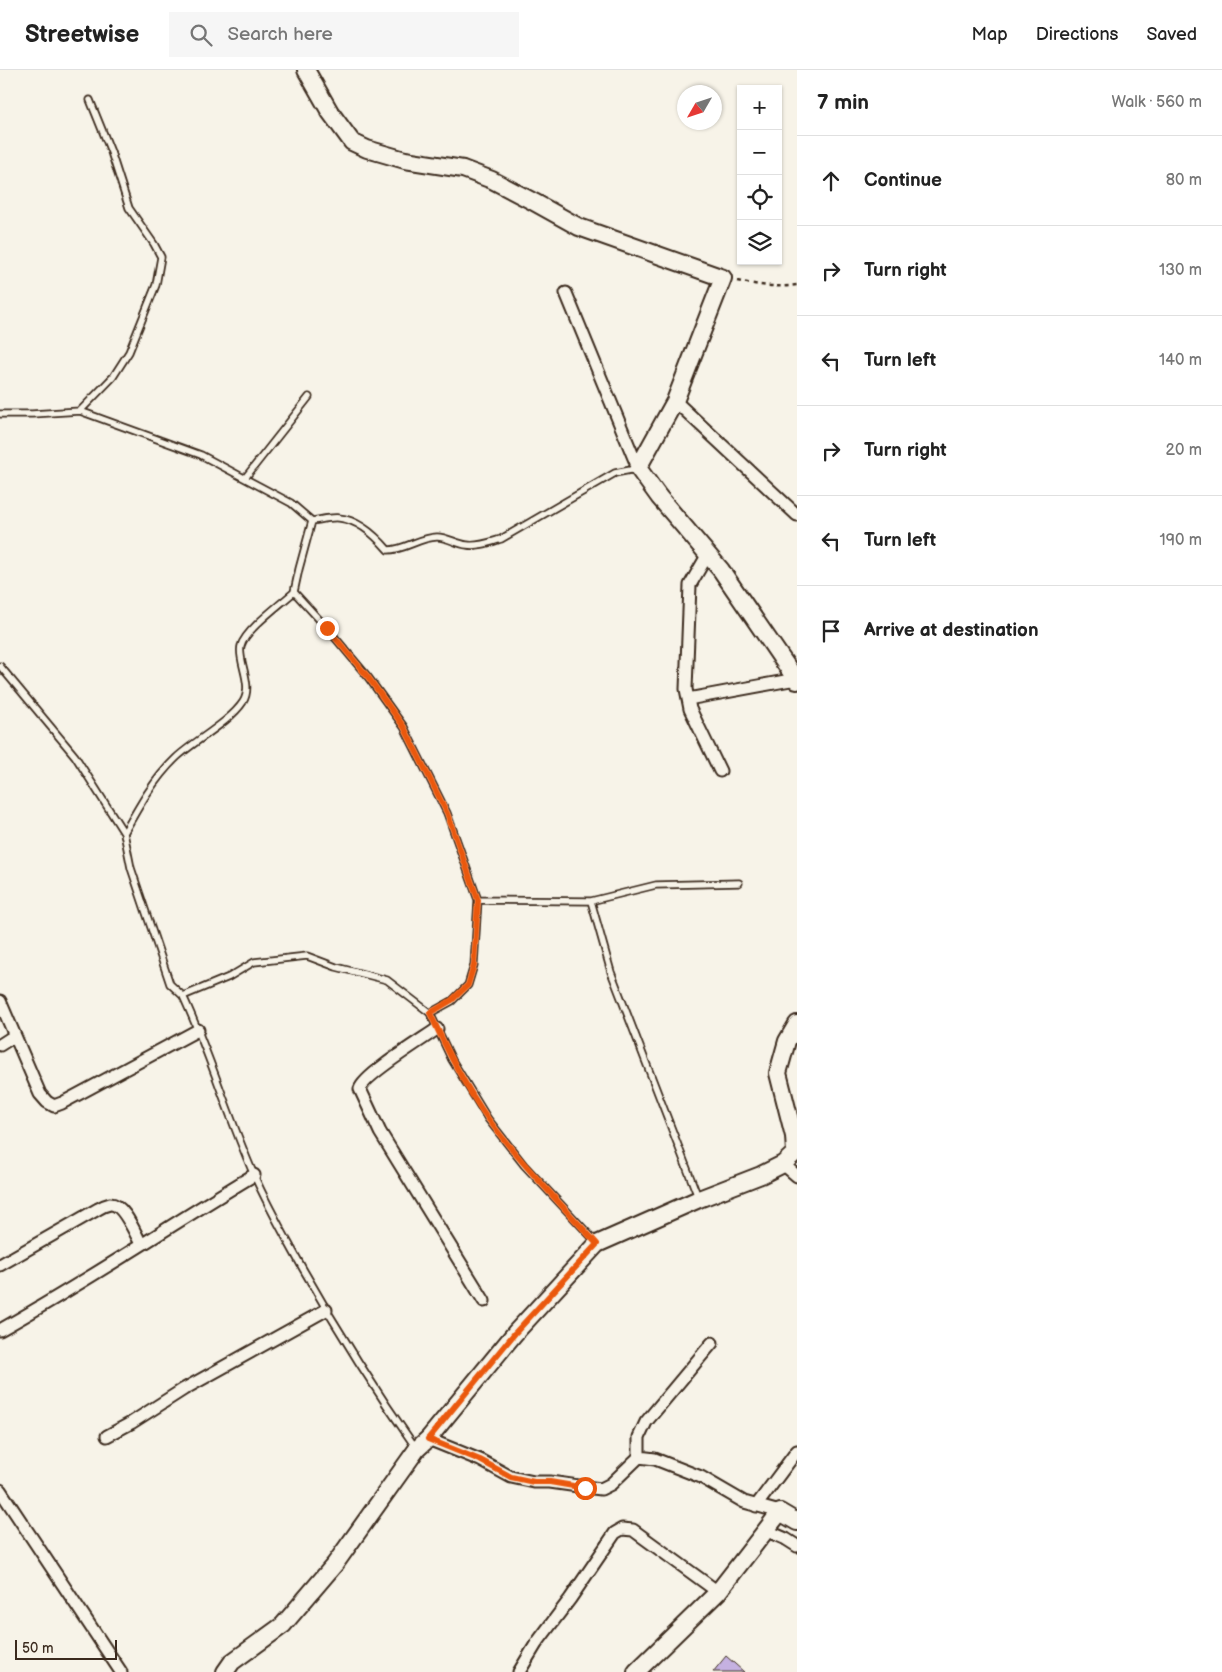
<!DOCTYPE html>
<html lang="en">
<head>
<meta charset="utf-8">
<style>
	:root { --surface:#fff; --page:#f6f6f6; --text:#222; --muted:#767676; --line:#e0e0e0 }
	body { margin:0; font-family:"Balsamiq Sans",sans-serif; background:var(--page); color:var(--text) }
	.controls { position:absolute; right:15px; top:15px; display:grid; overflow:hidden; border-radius:0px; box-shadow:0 1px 4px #0004 }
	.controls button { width:45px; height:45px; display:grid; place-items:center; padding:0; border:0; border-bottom:1px solid var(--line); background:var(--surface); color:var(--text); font:25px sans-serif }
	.compass { position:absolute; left:677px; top:15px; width:45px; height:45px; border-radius:50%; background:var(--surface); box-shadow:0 1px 4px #0004; rotate:231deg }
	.scale { position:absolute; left:15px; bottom:12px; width:102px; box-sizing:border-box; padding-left:5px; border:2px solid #3b2a1e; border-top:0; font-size:14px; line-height:18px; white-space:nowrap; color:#3b2a1e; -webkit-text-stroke:4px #f7f3e8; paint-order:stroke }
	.stop { position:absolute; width:15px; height:15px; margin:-11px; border:4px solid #ea580c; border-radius:50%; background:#fff }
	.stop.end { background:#ea580c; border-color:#fff; box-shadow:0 1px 5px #0008 }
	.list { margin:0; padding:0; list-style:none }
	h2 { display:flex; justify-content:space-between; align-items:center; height:65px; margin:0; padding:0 20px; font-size:21px }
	h2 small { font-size:16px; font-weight:400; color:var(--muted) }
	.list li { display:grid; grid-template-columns:32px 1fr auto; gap:15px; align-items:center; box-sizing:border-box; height:90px; padding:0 20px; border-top:1px solid var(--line) }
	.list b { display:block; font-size:19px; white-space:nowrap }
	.list em { font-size:16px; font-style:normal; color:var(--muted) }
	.icon { flex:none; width:28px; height:28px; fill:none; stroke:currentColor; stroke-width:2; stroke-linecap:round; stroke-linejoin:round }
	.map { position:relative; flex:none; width:797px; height:1602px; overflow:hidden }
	header { display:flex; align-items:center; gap:30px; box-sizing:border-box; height:70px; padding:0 25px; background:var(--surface); border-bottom:1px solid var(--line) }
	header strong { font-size:24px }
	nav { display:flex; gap:28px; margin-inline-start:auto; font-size:18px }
	.search { width:350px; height:45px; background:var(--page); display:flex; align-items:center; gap:12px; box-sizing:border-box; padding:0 18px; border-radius:0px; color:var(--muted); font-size:19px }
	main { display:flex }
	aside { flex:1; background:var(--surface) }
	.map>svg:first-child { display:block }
	.building { fill:#c5b1e1; stroke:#3b2a1e }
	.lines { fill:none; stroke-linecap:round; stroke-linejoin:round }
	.lane-casing { stroke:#3b2a1e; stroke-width:9 }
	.street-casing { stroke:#3b2a1e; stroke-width:15 }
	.secondary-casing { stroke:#3b2a1e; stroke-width:20 }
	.path { stroke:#3b2a1e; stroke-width:2.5; stroke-dasharray:4 4; stroke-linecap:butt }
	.lane { stroke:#f7f3e8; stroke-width:5.5 }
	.street { stroke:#f7f3e8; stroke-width:11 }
	.secondary { stroke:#f7f3e8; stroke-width:16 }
	.route { stroke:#ea580c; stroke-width:6 }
</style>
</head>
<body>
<header>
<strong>Streetwise</strong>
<div class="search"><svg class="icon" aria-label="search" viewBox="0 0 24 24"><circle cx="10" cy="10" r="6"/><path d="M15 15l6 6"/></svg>Search here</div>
<nav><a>Map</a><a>Directions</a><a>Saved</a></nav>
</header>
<main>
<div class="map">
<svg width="797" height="1602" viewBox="0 0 797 1602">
	<rect width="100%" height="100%" fill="#f7f3e8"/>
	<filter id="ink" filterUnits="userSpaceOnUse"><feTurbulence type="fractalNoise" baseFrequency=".02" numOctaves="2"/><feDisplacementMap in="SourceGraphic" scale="10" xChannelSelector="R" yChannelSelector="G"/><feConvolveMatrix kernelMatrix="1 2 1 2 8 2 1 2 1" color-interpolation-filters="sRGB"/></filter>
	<g filter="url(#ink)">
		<!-- building -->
		<path class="building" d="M726,1586l18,16h-31z"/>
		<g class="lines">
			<defs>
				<path id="lane" d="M80,341l33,-34 16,-25 27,-67 5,-28 -7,-13 -25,-36 -18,-56 -21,-52
					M0,344h32l48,-3 121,44 90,48 21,18 -13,48 -5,23 33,36 41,49 36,50 43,86 31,87 -4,65 -6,20 -16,16 -22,12
					M245,408l64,-81
					M312,451c8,-1 19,-4 27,-3 20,2 37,18 49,32 17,0 32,-13 49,-13 10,0 20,7 30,8 11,2 24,-3 34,-6l114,-66 21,-4
					M0,596l75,90 49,77 7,35 39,116 13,12 46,-19 25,-15 53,-6 29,11 51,13 43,33 22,47 36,59 36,46 73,78
					M124,763c15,-27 30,-54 52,-75 18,-17 54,-36 67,-56 11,-17 -6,-42 -2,-56 4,-16 40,-42 53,-54
					M478,830l113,1 20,71 87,225
					M591,831l65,-16 83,-2
					M183,926c27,58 45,120 71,179 14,32 32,63 49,94 35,62 72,121 113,179"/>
				<path id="street" d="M566,223l72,175
					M675,331l122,114
					M708,484l-18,31 -4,104 4,20 30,62
					M688,629l108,-20
					M0,931l40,93 7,8 7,4 8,-3 136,-73
					M437,959c-14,10 -73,46 -77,60l20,43 104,169
					M0,975l14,-9
					M783,1094l14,12
					M0,1195l98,-56c3,-2 8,-4 12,-5 13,-1 25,29 31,40
					M0,1260c86,-48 169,-104 254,-155
					M107,1366l24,-13 53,-34 142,-79
					M428,1369l52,21 31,17 23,5h16l35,5 16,2 10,-5 28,-27 16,2 46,18 43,25 36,10
					M639,1387v-20l7,-15 66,-79
					M0,1420l121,182
					M756,1436l41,-55
					M765,1460l21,9 11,7
					M519,1602l17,-28 34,-45 45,-66 7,-4 11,1 85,62"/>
				<path id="secondary" d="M306,0l24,42 22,30 15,7 38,11 58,9 29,11 42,22 45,25 144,51 -48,123 -37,67 21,29 62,73 76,111
					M225,1602l7,-10 51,-37 52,-61 82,-115 11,-10 87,-106 82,-89 102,-45 62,-24 22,-11 12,-11 -1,-17 -16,-63 9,-32 10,-17
					M636,1602l82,-80 62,-80 17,10"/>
			</defs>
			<!-- lane casing -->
			<use href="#lane" class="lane-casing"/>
			<!-- street casing -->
			<use href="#street" class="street-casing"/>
			<!-- secondary casing -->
			<use href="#secondary" class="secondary-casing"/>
			<!-- path -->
			<path class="path" d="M737,211c20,4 40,7 60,4"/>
			<!-- lane -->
			<use href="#lane" class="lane"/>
			<!-- street -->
			<use href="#street" class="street"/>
			<!-- secondary -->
			<use href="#secondary" class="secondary"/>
		</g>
	</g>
	<g class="lines" filter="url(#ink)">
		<!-- route -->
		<path class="route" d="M327,558l41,49 36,50 43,86 31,87 -4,65 -6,20 -16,15 -22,13c17,37 35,74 59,107 32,44 71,83 108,124l-82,89 -87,106 52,21 31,17 23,5h16l35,6"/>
	</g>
</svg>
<div class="controls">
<button>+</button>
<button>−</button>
<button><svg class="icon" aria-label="locate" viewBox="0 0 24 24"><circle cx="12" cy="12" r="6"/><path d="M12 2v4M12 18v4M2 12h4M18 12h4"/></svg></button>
<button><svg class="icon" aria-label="layers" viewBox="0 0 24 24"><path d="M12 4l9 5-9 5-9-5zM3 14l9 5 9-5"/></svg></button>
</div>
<svg class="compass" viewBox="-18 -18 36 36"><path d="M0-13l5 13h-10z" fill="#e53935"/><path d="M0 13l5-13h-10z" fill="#767676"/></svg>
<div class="scale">50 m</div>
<div class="stop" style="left:585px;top:1418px"></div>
<div class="stop end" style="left:327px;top:558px"></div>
</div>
<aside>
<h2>7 min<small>Walk · 560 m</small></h2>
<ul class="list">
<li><svg class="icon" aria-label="ahead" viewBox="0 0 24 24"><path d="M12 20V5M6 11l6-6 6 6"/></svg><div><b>Continue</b></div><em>80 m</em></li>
<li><svg class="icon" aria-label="right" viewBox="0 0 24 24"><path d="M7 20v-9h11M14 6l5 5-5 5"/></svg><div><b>Turn right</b></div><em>130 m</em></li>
<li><svg class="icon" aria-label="left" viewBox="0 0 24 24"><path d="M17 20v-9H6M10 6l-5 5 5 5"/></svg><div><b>Turn left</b></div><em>140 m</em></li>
<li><svg class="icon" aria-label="right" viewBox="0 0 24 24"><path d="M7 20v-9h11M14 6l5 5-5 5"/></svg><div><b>Turn right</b></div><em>20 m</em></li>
<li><svg class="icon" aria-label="left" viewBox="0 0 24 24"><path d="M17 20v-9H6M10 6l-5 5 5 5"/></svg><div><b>Turn left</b></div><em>190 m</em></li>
<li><svg class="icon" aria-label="arrive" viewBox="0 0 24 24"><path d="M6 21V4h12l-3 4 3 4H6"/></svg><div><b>Arrive at destination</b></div></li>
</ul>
</aside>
</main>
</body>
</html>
